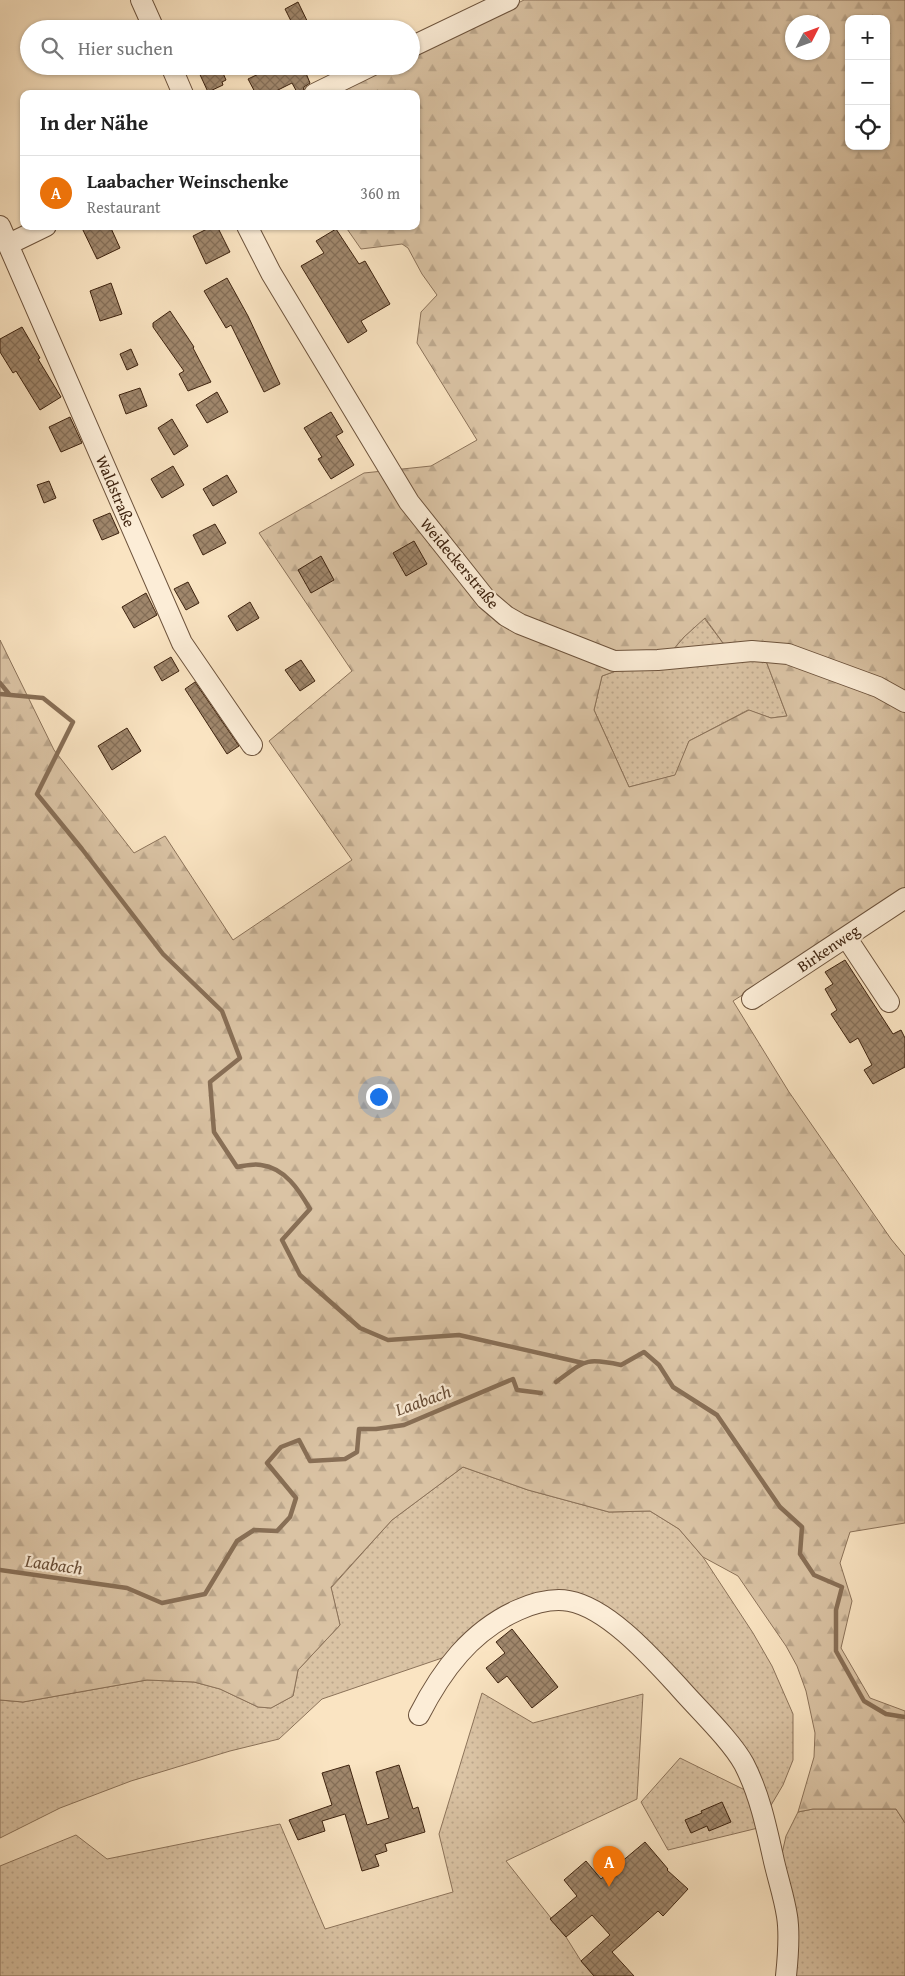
<!DOCTYPE html>
<html lang="de">
<head>
<meta charset="utf-8">
<style>
	:root { --surface:#fff; --page:#f6f6f6; --text:#222; --muted:#767676; --line:#e0e0e0; --accent:#111827 }
	body { margin:0; font-family:"Gentium Book Plus",serif; background:var(--page); color:var(--text) }
	.controls { position:absolute; right:15px; top:15px; display:grid; overflow:hidden; border-radius:10px; box-shadow:0 1px 4px #0004 }
	.controls button { width:45px; height:45px; display:grid; place-items:center; padding:0; border:0; border-bottom:1px solid var(--line); background:var(--surface); color:var(--text); font:25px sans-serif }
	.compass { position:absolute; left:785px; top:15px; width:45px; height:45px; border-radius:50%; background:var(--surface); box-shadow:0 1px 4px #0004; rotate:48deg }
	.you { position:absolute; left:378px; top:1096px; width:18px; height:18px; margin:-12px; border:4px solid #fff; border-radius:50%; background:#1a73e8; box-shadow:0 0 0 8px #1a73e833 }
	.badge { display:grid; place-items:center; width:32px; height:32px; border-radius:50%; background:var(--accent); color:#fff; font-size:16px; font-weight:700 }
	.pin { position:absolute; translate:-50% -41px; filter:drop-shadow(0 1px 2px #0008) }
	.pin::after { content:''; position:absolute; top:26px; width:18px; height:15px; background:inherit; clip-path:polygon(0 0,100% 0,50% 100%) }
	.list { margin:0; padding:0; list-style:none }
	h2 { display:flex; justify-content:space-between; align-items:center; height:65px; margin:0; padding:0 20px; font-size:21px }
	h2 small { font-size:16px; font-weight:400; color:var(--muted) }
	.list li { display:grid; grid-template-columns:32px 1fr auto; gap:15px; align-items:center; box-sizing:border-box; height:75px; padding:0 20px; border-top:1px solid var(--line) }
	.list b { display:block; font-size:19px; white-space:nowrap }
	.list p { margin:0; font-size:16px; white-space:nowrap; color:var(--muted) }
	.list em { font-size:16px; font-style:normal; color:var(--muted) }
	.icon { flex:none; width:28px; height:28px; fill:none; stroke:currentColor; stroke-width:2; stroke-linecap:round; stroke-linejoin:round }
	.map { position:relative; flex:none; width:905px; height:1976px; overflow:hidden }
	.search { position:absolute; background:var(--surface); box-shadow:0 1px 4px #0004; left:20px; top:20px; width:400px; height:55px; display:flex; align-items:center; gap:12px; box-sizing:border-box; padding:0 18px; border-radius:28px; color:var(--muted); font-size:19px }
	.panel { position:absolute; background:var(--surface); box-shadow:0 1px 4px #0004; left:20px; top:90px; width:400px; height:140px; border-radius:10px }
	.map>svg:first-child { display:block }
	.green { fill:url(#green-dots); stroke:#8c735a }
	.forest { fill:url(#forest-firs); stroke:#8c735a; fill-rule:evenodd }
	.lines { fill:none; stroke-linecap:round; stroke-linejoin:round }
	.stream { stroke:#886f56; stroke-width:4.5 }
	.building { fill:url(#building-cross-hatch); stroke:#3e230f }
	.minor-casing { stroke:#6d533c; stroke-width:22 }
	.minor { stroke:#fcedd7; stroke-width:20 }
	.labels { text-anchor:middle; dominant-baseline:central; stroke-width:4.5; stroke-linejoin:round; paint-order:stroke }
	.street-label { font-size:16px; fill:#3e230f; stroke:#fcedd7 }
	.water-label { font-size:18px; font-style:italic; fill:#694f38; stroke:#fcedd7 }
</style>
</head>
<body>
<div class="map">
<svg width="905" height="1976" viewBox="0 0 905 1976">
	<defs>
		<pattern id="green-dots" width="8" height="8" patternUnits="userSpaceOnUse" patternTransform="scale(1.25)"><rect width="8" height="8" fill="#dac3a4"/><path d="M2 2h.1M6 6h.1" fill="none" stroke="#bca78c" stroke-width="1.8" stroke-linecap="round"/></pattern>
		<pattern id="forest-firs" width="22" height="20" patternUnits="userSpaceOnUse" patternTransform="scale(1.25)"><rect width="22" height="20" fill="#dac3a4"/><path d="M5 1l3.5 6h-7zM16 11l3.5 6h-7z" fill="#bca78c"/></pattern>
		<pattern id="building-cross-hatch" width="8" height="8" patternUnits="userSpaceOnUse" patternTransform="scale(1.25)"><rect width="8" height="8" fill="#a0876c"/><path d="M0 0l8 8M0 8l8-8" fill="none" stroke="#846e57"/></pattern>
	</defs>
	<rect width="100%" height="100%" fill="#fae4c2"/>
	<filter id="stains"><feTurbulence type="fractalNoise" baseFrequency=".004" numOctaves="4"/><feColorMatrix values="0 0 0 0 .2 0 0 0 0 .09 0 0 0 0 .02 0 0 0 .5 -.17"/></filter>
	<radialGradient id="worn" r=".72"><stop offset=".6" stop-color="#630" stop-opacity="0"/><stop offset="1" stop-color="#630" stop-opacity=".3"/></radialGradient>
	<!-- green -->
	<path class="green" d="M704,618l19,25 40,10 24,63 -16,2 -23,-8 -59,31 -13,34 -47,12 -35,-77 8,-34 70,-25 12,-14z
		M463,1467l65,23 81,22 41,-1 29,18 24,28 50,76 19,33 21,48v46l-10,25 -16,27 -65,-110 -140,-110 -117,65 -123,42 -43,40 -49,12 -99,30 -71,27 -60,30v-138l23,2 124,-22 47,2 26,7 38,18 13,1 22,-12 5,-26 42,-45 -9,-37 61,-68z
		M482,1693l51,30 110,-29 -6,105 -131,62 60,76 15,24 13,15h-594v-110l76,-31 31,24 173,-35 45,105 128,-37 -14,-58z
		M680,1758l67,33 11,37 -90,22 -27,-48z
		M813,1809h83l9,14v153h-113l-11,-118 5,-22 12,-24z"/>
	<!-- forest -->
	<path class="forest" d="M524,0h381v891l-172,110 56,91 102,147 14,17v267l-55,9 -10,31 12,38 -11,47 29,50 35,13v112l-9,-14h-83l-15,3 16,-55 1,-24 -9,-42 -9,-25 -11,-20 -48,-70 -35,-19 -24,-28 -29,-18 -41,1 -81,-22 -65,-23 -71,53 -61,67 9,38 -42,45 -5,26 -22,12 -13,-1 -38,-18 -26,-7 -47,-2 -124,22 -23,-2v-1060l54,110 80,103 31,-17 68,104 119,-80 -83,-119 83,-70 -93,-138 105,-60 67,-7 46,-26 -60,-97 4,-31 16,-17 -15,-21 -14,-26 -6,-4 -41,5 -16,-23h71v-132h-80l55,-28h20v-10zM849,19h37v127h-37zM792,22h30v30h-30zM705,618l18,25 40,10 24,63 -16,2 -22,-8 -60,31 -14,34 -46,12 -35,-77 8,-34 70,-25 12,-14z"/>
	<g class="lines">
		<!-- stream -->
		<path class="stream" d="M0,683l9,11
			M0,694l43,4 30,24 -36,72 45,55 81,105 59,57 18,47 -30,24 4,50 23,35c7,-1 17,-4 24,-2 24,3 38,25 49,44l-28,31 18,35 60,53 28,12 71,-5 124,28
			M556,1382c29,-21 28,-25 65,-17l23,-13 15,13 14,22 44,28 63,92 22,20 -2,27 14,21 28,12 -6,23v41l28,50 22,13 19,3
			M0,1570l127,18 35,15 43,-9 32,-53 17,-11 23,1 13,-14 6,-19 -29,-35 14,-16 18,-7 11,21 35,-2 12,-7 2,-23h17l28,-4 109,-46 4,11 24,3"/>
	</g>
	<!-- building -->
	<path class="building" d="M298,2l13,27h-16l-10,-20z
		M196,66h24l6,14 -4,2 1,3 -15,7z
		M303,66l7,17 -6,4 -1,4 -5,3 -6,-11 -22,11h-14l-8,-15 25,-12 2,4z
		M81,226h29l10,22 -23,11z
		M213,226h4l13,26 -24,12 -13,-28z
		M336,229l23,35 6,-3 25,43 -29,17 6,10 -19,12 -47,-77 23,-13 -8,-12z
		M227,278l21,38 32,68 -16,8 -33,-67 -5,3 -22,-37z
		M111,283l11,31 -22,7 -10,-30z
		M170,311l24,36 -1,1 18,34 -23,9 -9,-17 5,-3 -31,-44v-4z
		M22,327l18,31 -2,1 23,38 -21,13 -24,-39 -3,2 -13,-21v-13z
		M131,349l7,16 -11,5 -7,-16z
		M140,388l7,18 -21,8 -7,-19z
		M217,392l11,20 -21,11 -11,-18z
		M331,412l12,20 -7,4 18,29 -23,14 -13,-20 4,-2 -18,-29z
		M70,417l12,26 -21,9 -12,-25z
		M172,419l16,27 -14,9 -16,-27z
		M173,466l11,19 -22,13 -11,-19z
		M227,475l10,17 -24,14 -10,-17z
		M49,481l7,17 -12,5 -7,-18z
		M110,513l9,20 -17,7 -9,-20z
		M215,524l11,19 -23,12 -10,-20z
		M414,541l13,23 -21,12 -13,-23z
		M321,556l13,24 -23,13 -13,-23z
		M188,582l11,21 -13,7 -12,-21z
		M146,593l11,22 -23,13 -12,-21z
		M250,602l9,16 -22,13 -9,-15z
		M171,657l8,14 -17,10 -8,-14z
		M301,660l14,21 -15,10 -15,-21z
		M195,682l44,64 -12,8 -42,-65z
		M127,728l14,23 -29,19 -14,-24z
		M845,960l48,74 8,-4 4,8v29l-32,17 -9,-14 8,-5 -14,-27 -8,5 -19,-29 6,-4 -12,-21 8,-5 -8,-12z
		M512,1629l46,58 -26,21 -25,-32 -9,7 -12,-15 19,-15 -9,-11z
		M349,1765l18,60 22,-7 -13,-46 23,-7 14,44 5,-2 7,25 -40,12 2,7 -12,4 4,11 -17,5 -17,-57 -23,7 3,10 -27,9 -9,-20 43,-15 -10,-32z
		M722,1802l9,20 -22,9 -2,-5 -16,7 -6,-13 17,-7 -1,-2z
		M645,1842l23,27 -1,1 21,19 -25,27 -5,-5 -46,41 22,24h-40l-13,-15 29,-26 -18,-20 -26,22 -16,-18 27,-23 -13,-16 22,-19 15,18z"/>
	<g class="lines">
		<defs>
			<path id="minor" d="M141,0l13,29
				M411,47l98,-47
				M171,66l12,28
				M314,94l57,-28
				M0,226l182,417 70,102
				M247,226l24,47 138,229 77,97 20,17 14,8 94,37 44,-1 94,-9 36,3 90,33 27,15
				M9,244l37,-18
				M846,937l43,65
				M752,999l153,-101
				M419,1715c23,-45 52,-84 99,-105 16,-7 34,-12 51,-9 39,7 83,57 109,85 18,21 53,54 66,78 15,29 22,61 29,93 4,19 11,39 14,59 3,19 1,41 -1,60"/>
		</defs>
		<!-- minor casing -->
		<use href="#minor" class="minor-casing"/>
		<!-- minor -->
		<use href="#minor" class="minor"/>
	</g>
	<g class="labels">
		<!-- street labels -->
		<g class="street-label">
			<text transform="translate(116 491) rotate(67)">Waldstraße</text>
			<text transform="translate(460 563) rotate(50)">Weideckerstraße</text>
			<text transform="translate(828 948) rotate(-34)">Birkenweg</text>
		</g>
		<!-- water labels -->
		<g class="water-label">
			<text transform="translate(423 1400) rotate(-20)">Laabach</text>
			<text transform="translate(54 1564) rotate(8)">Laabach</text>
		</g>
	</g>
	<rect width="100%" height="100%" filter="url(#stains)"/>
	<rect width="100%" height="100%" fill="url(#worn)"/>
</svg>
<div class="controls">
<button>+</button>
<button>−</button>
<button><svg class="icon" aria-label="locate" viewBox="0 0 24 24"><circle cx="12" cy="12" r="6"/><path d="M12 2v4M12 18v4M2 12h4M18 12h4"/></svg></button>
</div>
<svg class="compass" viewBox="-18 -18 36 36"><path d="M0-13l5 13h-10z" fill="#e53935"/><path d="M0 13l5-13h-10z" fill="#767676"/></svg>
<div class="you"></div>
<div class="pin badge" style="left:609px;top:1887px;background:#e8710a">A</div>
<div class="search"><svg class="icon" aria-label="search" viewBox="0 0 24 24"><circle cx="10" cy="10" r="6"/><path d="M15 15l6 6"/></svg>Hier suchen</div>
<section class="panel">
<h2>In der Nähe<small></small></h2>
<ul class="list">
<li><span class="badge" style="background:#e8710a">A</span><div><b>Laabacher Weinschenke</b><p>Restaurant</p></div><em>360 m</em></li>
</ul>
</section>
</div>
</body>
</html>
